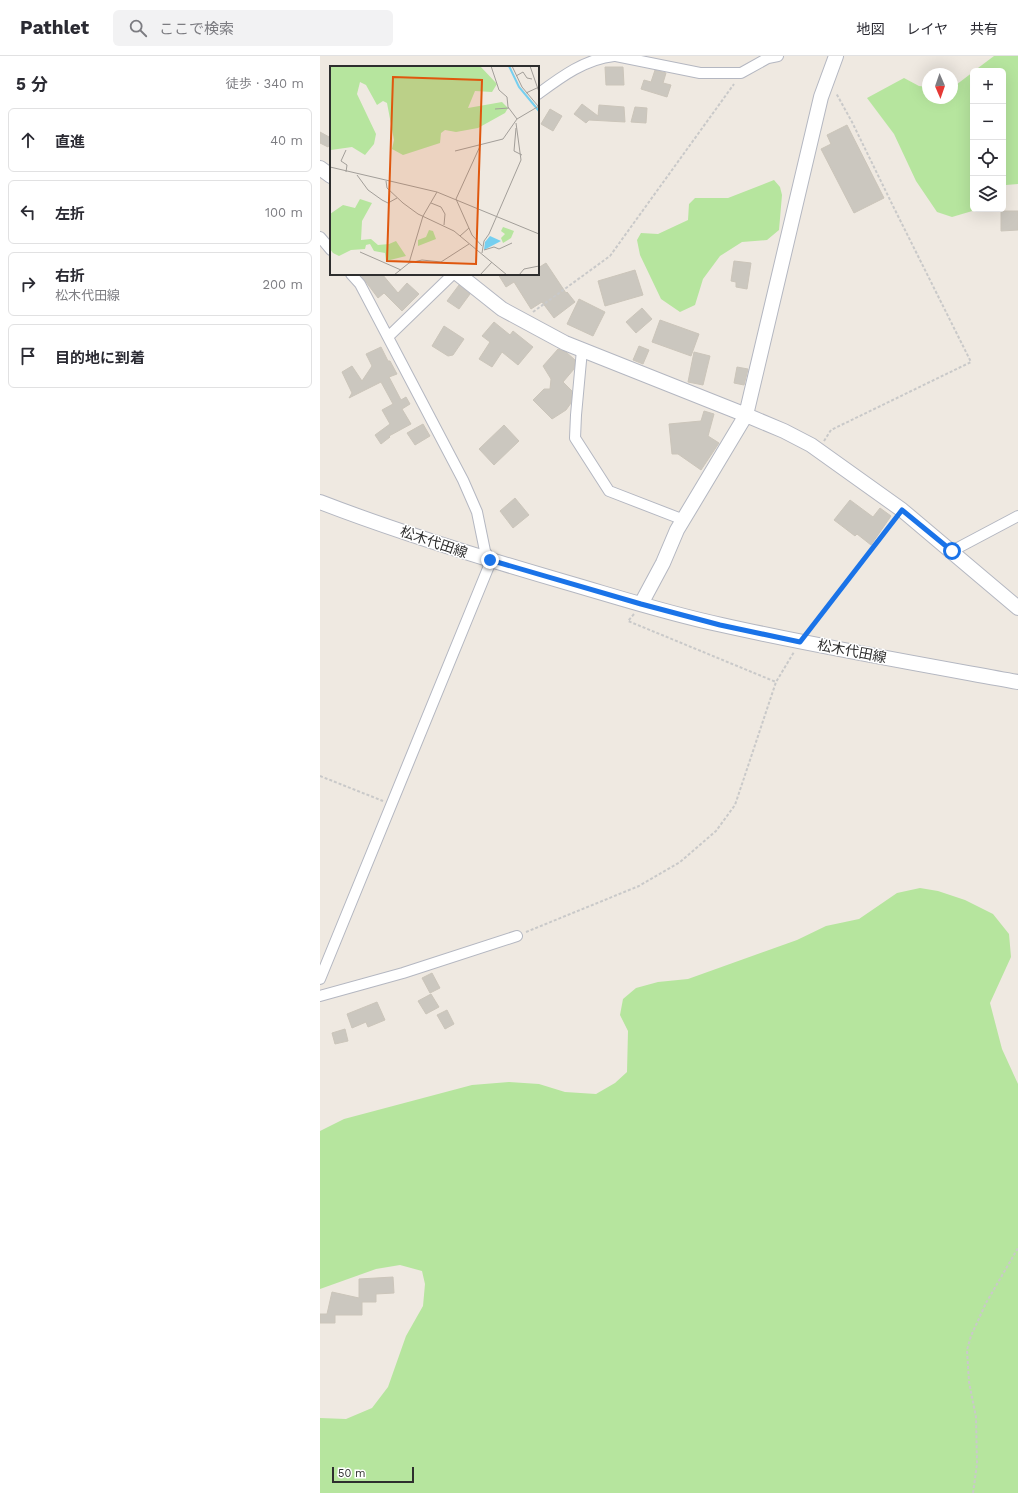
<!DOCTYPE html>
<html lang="ja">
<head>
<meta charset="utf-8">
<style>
	:root { --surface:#fff; --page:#f2f2f3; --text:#2b2b33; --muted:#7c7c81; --line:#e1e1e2 }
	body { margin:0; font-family:"Work Sans","Noto Sans JP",sans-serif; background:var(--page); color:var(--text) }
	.controls { position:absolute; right:12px; top:12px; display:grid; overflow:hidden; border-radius:6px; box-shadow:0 4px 16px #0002 }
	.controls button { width:36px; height:36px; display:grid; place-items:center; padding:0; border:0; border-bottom:1px solid var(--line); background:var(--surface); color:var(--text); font:20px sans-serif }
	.compass { position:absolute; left:602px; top:12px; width:36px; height:36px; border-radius:50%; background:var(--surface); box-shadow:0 4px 16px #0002; rotate:178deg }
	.scale { position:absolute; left:12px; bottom:10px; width:82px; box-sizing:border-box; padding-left:4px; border:2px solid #2e2e2e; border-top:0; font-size:11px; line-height:14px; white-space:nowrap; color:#2e2e2e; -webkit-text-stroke:3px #fff; paint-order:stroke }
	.stop { position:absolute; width:12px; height:12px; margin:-9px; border:3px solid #1a73e8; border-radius:50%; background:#fff }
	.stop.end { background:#1a73e8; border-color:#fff; box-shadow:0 1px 4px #0008 }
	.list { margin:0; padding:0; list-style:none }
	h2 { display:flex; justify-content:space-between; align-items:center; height:52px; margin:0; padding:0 16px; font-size:17px }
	h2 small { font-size:13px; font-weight:400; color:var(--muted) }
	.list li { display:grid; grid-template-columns:26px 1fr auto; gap:12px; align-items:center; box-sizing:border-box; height:64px; margin:0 8px 8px; padding:0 8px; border:1px solid var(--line); border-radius:6px }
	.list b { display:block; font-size:15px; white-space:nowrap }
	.list p { margin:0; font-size:13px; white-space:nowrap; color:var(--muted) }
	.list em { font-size:13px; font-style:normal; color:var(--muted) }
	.icon { flex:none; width:22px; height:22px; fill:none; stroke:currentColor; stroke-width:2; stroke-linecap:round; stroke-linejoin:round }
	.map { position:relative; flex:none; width:698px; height:1437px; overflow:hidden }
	header { display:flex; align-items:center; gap:24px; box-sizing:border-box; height:56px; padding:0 20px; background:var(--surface); border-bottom:1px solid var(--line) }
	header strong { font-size:19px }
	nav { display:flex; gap:22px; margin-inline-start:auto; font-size:14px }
	.search { width:280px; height:36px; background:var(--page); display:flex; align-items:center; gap:10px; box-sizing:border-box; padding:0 14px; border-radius:6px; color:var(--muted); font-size:15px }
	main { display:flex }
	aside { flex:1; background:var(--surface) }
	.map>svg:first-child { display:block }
	.green { fill:#b6e59e }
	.building { fill:#cbc7bf; stroke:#cbc5ba }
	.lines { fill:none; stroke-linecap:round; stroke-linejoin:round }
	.street-casing { stroke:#b4b7c1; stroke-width:12 }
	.secondary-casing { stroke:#b4b7c1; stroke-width:16 }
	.path { stroke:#c9c9c9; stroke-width:2; stroke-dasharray:3 2; stroke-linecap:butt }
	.street { stroke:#fff; stroke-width:10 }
	.secondary { stroke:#fff; stroke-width:14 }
	.route { stroke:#1a73e8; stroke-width:5 }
	.labels { text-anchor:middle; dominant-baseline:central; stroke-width:3; stroke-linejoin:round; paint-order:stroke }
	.street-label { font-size:14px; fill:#2e2e2e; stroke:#fff }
	.inset-river { fill:none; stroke:#75cff0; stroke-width:2 }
	.inset-road { fill:none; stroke:#a29e99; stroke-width:1 }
	.view { fill:#df570e; fill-opacity:0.15; stroke:#df570e; stroke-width:2 }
	.inset-edge { fill:none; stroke:#2e2e2e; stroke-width:2 }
</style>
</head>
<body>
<header>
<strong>Pathlet</strong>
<div class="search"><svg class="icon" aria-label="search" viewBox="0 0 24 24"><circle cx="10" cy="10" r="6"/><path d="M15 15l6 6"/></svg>ここで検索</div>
<nav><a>地図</a><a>レイヤ</a><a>共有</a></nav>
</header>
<main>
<aside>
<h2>5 分<small>徒歩 · 340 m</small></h2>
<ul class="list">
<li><svg class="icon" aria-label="ahead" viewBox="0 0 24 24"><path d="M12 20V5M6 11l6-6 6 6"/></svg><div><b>直進</b></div><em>40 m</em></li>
<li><svg class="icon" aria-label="left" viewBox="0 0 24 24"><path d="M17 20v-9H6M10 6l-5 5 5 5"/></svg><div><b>左折</b></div><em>100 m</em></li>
<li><svg class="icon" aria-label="right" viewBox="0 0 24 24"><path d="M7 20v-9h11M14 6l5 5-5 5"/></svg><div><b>右折</b><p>松木代田線</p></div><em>200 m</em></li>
<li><svg class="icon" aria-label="arrive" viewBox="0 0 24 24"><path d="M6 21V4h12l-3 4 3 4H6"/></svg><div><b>目的地に到着</b></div></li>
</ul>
</aside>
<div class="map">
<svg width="698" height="1437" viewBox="0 0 698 1437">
	<rect width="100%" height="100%" fill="#efe9e1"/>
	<!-- green -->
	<path class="green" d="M674,0h24v128l-12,1 -3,3v-117h-29z
		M653,16v137h6l-27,8 -15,-5 -21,-31 -22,-47 -27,-36 37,-20 15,8 9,1v11h24v-10z
		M454,124l6,7 2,8 -3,35 -12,10 -25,2 -22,14 -17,23 -8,26 -15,7 -19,-13 -21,-44 -3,-15 4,-7 17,1 30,-14 1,-16 6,-6h33z
		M600,832l18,3 27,9 28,14 16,20 2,23 -21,46 12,46 16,35v409h-698v-75l26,1 26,-11 16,-21 18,-51 17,-30 2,-22 -3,-13 -22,-6 -24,4 -56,20v-158l24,-12 128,-34 37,-3 30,2 26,8 31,2 19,-11 12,-11 1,-41 -8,-16 3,-16 13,-11 22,-6 30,-3 109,-39 29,-14 33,-7 38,-26z"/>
	<!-- building -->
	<path class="building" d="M285,11h18l1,18h-18z
		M335,14l11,3 -3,10 8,2 -4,12 -26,-8 3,-9 7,2z
		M262,48l16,12 1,-11 25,2 1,15 -36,-2 -3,3 -12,-9z
		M315,51l12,1 -1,15 -15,-1z
		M230,53l12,7 -9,15 -12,-7z
		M527,69l37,73 -30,15 -33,-64 10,-5 -4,-9z
		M0,76l11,6v4l-3,5 -8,-4z
		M681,155h17v19l-17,1z
		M414,205l17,2 -4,26 -11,-2v-5l-5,-1z
		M226,207l20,30 1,-1 8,10 -21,16 -12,-16 -11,7 -17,-27 -8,5 -8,-13h40v-6z
		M315,214l8,25 -38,11 -7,-25z
		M40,218h22l16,19 9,-10 12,11 -17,17 -18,-18 -6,5z
		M139,229l11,9 -11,15 -12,-8z
		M259,243l26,13 -12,24 -26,-12z
		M322,252l10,11 -16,14 -10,-11z
		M340,264l39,14 -8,22 -39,-14z
		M174,266l16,13 3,-4 20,16 -15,18 -16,-13 -10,15 -13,-8 11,-17 -8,-6z
		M124,270l20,13 -11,16 -5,1 -16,-10z
		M319,290l10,4 -6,14 -10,-4z
		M61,291l7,14h2l7,13 -8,3 12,23 5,-3 4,7 -8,5 9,15 -22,12 1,1 -9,7 -6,-9 15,-11 -8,-14 11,-6 -12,-22 -32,16 3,-5 -10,-21 10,-6 10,15 10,-15 -6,-12z
		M238,293l8,3 9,8 -1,9 -11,13 9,9 -1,12 -5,7 -14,9 -19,-19 11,-11h6l1,-10 -8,-13z
		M374,296l16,4 -7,29 -15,-3z
		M417,311l11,2 -4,16 -10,-2z
		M384,355l10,3 -6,22 11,7 -18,27 -23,-16h-6l-3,-30 32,-3z
		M103,368l7,12 -15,9 -8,-12z
		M184,369l15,16 -25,24 -15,-16z
		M195,442l14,17 -16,13 -13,-17z
		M530,444l23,17 7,-9 11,8 -20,29 -14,-11 -2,2 -21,-16z
		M112,917l8,15 -10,5 -8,-15z
		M111,938l8,13 -13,7 -8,-13z
		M57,946l8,18 -17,7 -2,-5 -14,6 -5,-14z
		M127,954l7,14 -9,5 -8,-14z
		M25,973l3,12 -13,3 -3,-11z
		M73,1221l1,16 -18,1v8h-14v13h-27v8h-15v-9h7l5,-22 27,6v-19z"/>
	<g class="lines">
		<defs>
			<path id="street" d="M296,0l84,17h41l27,-15 10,-2
				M218,38c23,-17 47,-35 76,-38
				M0,181l11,13
				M68,281l65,-63
				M262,294l-6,65 -1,23 34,53 75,29
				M632,495l66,-35
				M0,923l171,-418 -6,-10 -8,-39 -14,-32 -103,-196 -9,-10
				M0,940l83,-23 114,-37"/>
			<path id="secondary" d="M0,112l11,8
				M138,218l44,35 63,34 181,72 38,16 27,14 91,65 116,98
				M0,446c80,31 162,56 245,80 52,15 104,32 157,43 98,22 197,39 296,57
				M321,548l22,-41 14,-33 69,-115 75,-318 15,-41"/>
		</defs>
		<!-- street casing -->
		<use href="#street" class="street-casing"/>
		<!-- secondary casing -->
		<use href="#secondary" class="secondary-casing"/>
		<!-- path -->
		<path class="path" d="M213,256l77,-56 124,-172
			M504,385l7,-11 140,-68 -77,-154 -42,-86 -16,-29
			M314,558l-6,7 148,61
			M489,575l86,-112
			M0,720l63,25
			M206,876l113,-46 41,-24 36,-31 19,-26 41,-123 18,-30
			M653,1437l4,-29 -1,-47 -7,-35 -2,-32 4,-14 15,-33 32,-55"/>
		<!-- street -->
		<use href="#street" class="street"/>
		<!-- secondary -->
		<use href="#secondary" class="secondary"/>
	</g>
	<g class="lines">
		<!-- route -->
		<path class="route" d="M170,504l151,44 79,21 80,17 102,-132 50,41"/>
	</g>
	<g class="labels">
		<!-- street labels -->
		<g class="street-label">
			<text transform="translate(114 486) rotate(19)">松木代田線</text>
			<text transform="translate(532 595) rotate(11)">松木代田線</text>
		</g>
	</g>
	<!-- overview -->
	<g transform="translate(10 10)">
		<rect width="209" height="209" fill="#efe9e1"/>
		<path d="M0,0h150l17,18 -5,8 -17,-1 -7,17 34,-6 6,6 -3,5 -27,15 -22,4 -11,-2 -4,3 -1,10 -37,12 -11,-6 2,-9 -7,-37 -4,-2 -6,4 -11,-20 -6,-3 -3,12 19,40 -2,10 -9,11 -13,-8 -21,3zM30,133l12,4 -10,18 -1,19 10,-1 7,6 11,-1 7,-3 10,15 -20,5 -1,-8 -11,-2 -4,-7 -4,1 -1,4 -14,1 -12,6 -6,-3 -3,-4v-35l13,-9 12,3zM173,161l11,4 -3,7 -8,5 -2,-5 4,-4 -4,-3zM99,164l4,1 3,8 -18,7v-6l8,-3z" fill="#b6e59e"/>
		<path d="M160,170l11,5 -17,9 1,-8z" fill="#75cff0"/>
		<path class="inset-river" d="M179,0l10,21 20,24"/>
		<path class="inset-road" d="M161,0l8,24 8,7 1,10 9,12M182,0l10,21 16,19M200,0l9,26M186,10l7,-4 4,6 5,1M196,27l13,-6M165,43l14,-1M186,62l-2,23 8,4M151,78l-25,55 16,36 10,11M125,85l48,-12 14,-20 22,-13M0,101l107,25 102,42M16,106l1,-7 -6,-4 5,-11M27,109l11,15 14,10 6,3 9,-5M56,115l1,7 16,15 15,11 36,17 53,44M101,137l10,4 4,7 -1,11M130,170l9,-8M154,184l10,-3 5,2 13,-6M30,186l41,18M152,187l2,-12 5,-7 32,-74 -5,-37M79,197l13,-3 19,2 28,-18M64,209l15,-12 14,-47 14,-24M150,209l12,-13M189,209l5,-6 15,-3"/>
		<path class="view" d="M63,11l89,3 -6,184 -89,-3z"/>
		<rect width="209" height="209" class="inset-edge"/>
	</g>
</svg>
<div class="controls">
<button>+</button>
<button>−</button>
<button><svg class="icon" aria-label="locate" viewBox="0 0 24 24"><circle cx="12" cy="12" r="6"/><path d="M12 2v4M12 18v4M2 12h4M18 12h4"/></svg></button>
<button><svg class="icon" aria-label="layers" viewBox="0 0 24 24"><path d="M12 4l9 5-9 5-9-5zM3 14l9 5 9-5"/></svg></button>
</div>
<svg class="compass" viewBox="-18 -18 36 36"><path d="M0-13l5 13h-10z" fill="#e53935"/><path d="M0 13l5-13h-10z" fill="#7c7c81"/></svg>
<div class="scale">50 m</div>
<div class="stop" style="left:632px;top:495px"></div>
<div class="stop end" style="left:170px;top:504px"></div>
</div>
</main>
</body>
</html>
